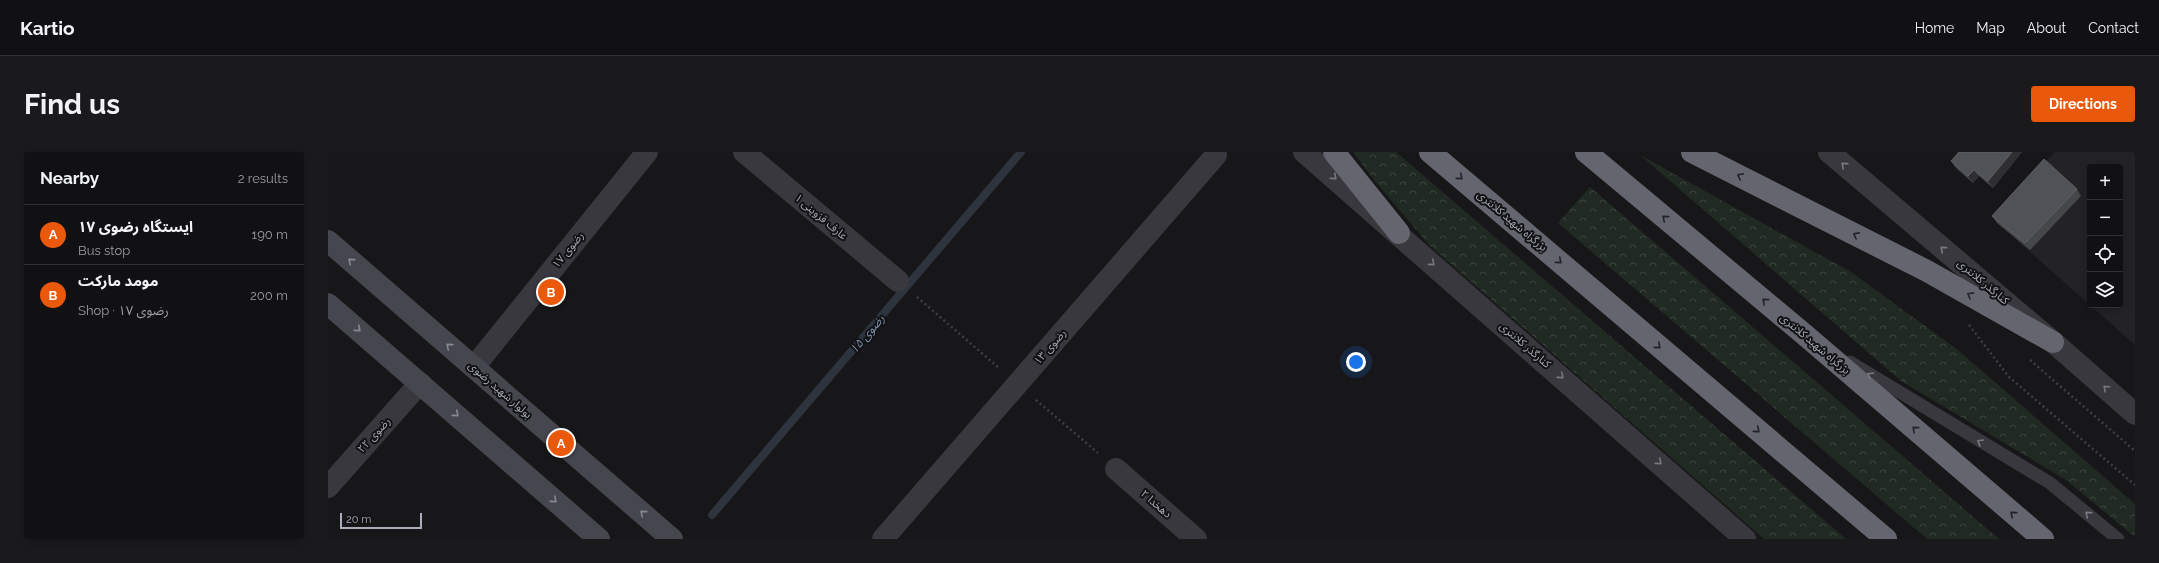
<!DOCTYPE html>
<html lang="en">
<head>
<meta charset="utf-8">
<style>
	:root { --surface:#111113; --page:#1a1a1c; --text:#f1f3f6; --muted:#9c9da0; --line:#303133; --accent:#ea580c }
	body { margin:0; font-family:Raleway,"Noto Sans Arabic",sans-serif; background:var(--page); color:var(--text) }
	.controls { position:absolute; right:12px; top:12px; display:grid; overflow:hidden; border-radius:4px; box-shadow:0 2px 10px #0003 }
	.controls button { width:36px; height:36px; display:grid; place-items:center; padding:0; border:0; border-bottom:1px solid var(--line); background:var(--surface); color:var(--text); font:20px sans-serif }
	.scale { position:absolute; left:12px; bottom:10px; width:82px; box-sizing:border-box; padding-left:4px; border:2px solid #a9acb9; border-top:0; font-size:11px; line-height:14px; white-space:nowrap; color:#a9acb9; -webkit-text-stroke:3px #121214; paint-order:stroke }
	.you { position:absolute; left:1028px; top:210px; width:14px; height:14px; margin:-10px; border:3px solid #fff; border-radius:50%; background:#1a73e8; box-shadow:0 0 0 6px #1a73e833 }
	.badge { display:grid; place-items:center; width:26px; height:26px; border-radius:50%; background:var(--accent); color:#fff; font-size:13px; font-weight:700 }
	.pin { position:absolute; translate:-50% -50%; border:2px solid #fff; box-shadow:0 1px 4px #0006 }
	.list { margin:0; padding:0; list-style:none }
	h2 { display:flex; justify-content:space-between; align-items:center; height:52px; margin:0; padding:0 16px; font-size:17px }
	h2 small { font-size:13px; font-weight:400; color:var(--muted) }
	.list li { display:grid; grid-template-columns:26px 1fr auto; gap:12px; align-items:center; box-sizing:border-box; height:60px; padding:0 16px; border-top:1px solid var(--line) }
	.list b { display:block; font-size:15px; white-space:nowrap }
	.list p { margin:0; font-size:13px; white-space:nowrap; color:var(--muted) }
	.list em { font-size:13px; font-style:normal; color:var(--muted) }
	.icon { flex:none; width:22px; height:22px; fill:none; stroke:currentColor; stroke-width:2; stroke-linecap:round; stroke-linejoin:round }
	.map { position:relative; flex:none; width:1807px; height:387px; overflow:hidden; border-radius:4px }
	header { display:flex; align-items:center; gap:24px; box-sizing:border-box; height:56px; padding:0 20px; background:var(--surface); border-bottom:1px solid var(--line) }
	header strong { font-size:19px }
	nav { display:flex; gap:22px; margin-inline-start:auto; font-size:14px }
	.intro { display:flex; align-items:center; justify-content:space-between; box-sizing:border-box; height:96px; padding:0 24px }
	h1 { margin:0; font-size:28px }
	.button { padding:10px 18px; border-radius:4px; background:var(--accent); color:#fff; font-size:14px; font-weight:700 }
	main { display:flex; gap:24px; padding:0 24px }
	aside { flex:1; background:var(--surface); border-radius:4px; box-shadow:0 2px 10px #0003 }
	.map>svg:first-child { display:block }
	.built { fill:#232326; fill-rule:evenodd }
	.forest { fill:url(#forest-crowns) }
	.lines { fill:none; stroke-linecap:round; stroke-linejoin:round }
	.stream { stroke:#2d343e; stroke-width:8 }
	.path { stroke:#3e3f45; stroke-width:2.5; stroke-dasharray:2 3; stroke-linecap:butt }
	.lane { stroke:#38383e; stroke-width:13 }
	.street { stroke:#38383e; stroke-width:22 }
	.secondary { stroke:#46474e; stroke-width:22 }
	.highway { stroke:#64656f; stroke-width:22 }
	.wall { fill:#46474b }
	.shaded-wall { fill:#2f2f32 }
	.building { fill:#515257; stroke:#5f6066 }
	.oneway { stroke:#767882 }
	.oneway2 { stroke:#222326 }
	.oneway3 { stroke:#868994 }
	.labels { text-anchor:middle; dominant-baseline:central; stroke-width:4; stroke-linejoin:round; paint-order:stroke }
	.street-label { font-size:11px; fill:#a9acb9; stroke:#121214 }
	.water-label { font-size:12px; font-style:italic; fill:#7f94b5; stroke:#121214 }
</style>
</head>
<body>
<header>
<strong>Kartio</strong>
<nav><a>Home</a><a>Map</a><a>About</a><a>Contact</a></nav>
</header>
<div class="intro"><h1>Find us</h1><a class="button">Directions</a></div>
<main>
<aside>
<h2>Nearby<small>2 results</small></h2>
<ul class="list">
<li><span class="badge">A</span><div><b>ایستگاه رضوی ۱۷</b><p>Bus stop</p></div><em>190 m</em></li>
<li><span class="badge">B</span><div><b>مومد مارکت</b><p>Shop · رضوی ۱۷</p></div><em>200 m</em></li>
</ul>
</aside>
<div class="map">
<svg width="1807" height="387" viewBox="0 0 1807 387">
	<defs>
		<pattern id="forest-crowns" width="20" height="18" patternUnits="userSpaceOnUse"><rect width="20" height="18" fill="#212923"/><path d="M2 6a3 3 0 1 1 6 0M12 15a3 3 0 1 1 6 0" fill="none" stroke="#3e4541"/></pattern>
	</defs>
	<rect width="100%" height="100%" fill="#171719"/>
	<!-- built -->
	<path class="built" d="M1727,0h80v193l-141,-125zM1762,15h30v138h-30z"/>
	<!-- forest -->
	<path class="forest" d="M1025,0h43l450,387h-82l-335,-294 -55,-65z
		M1312,3l211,117 107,78 177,154v33l-69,-57 -165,-99z
		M1262,35l409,352h-72l-369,-316z"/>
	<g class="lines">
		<!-- stream -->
		<path class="stream" d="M384,363l309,-363"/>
		<!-- path -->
		<path class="path" d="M589,145l82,71
			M1641,173l40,52 126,108
			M1702,208l105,91
			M708,248l62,53"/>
		<!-- lane -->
		<path class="lane" d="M1522,210l200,121 68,56"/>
		<!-- street -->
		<path class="street" d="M416,0l154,129
			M976,0l441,387
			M1501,0l224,190 82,72
			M146,215l173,-215
			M788,317l80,70
			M0,335l92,-104
			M555,387l333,-384"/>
		<!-- secondary -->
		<path class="secondary" d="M0,89l344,298
			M0,152l271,235"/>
		<!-- highway -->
		<path class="highway" d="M1006,0l65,81
			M1102,0l456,387
			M1258,0l219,183 238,204
			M1364,0l235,119 126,71"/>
	</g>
	<!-- wall -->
	<path class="wall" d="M1694,0l-29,36 -14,-12 -6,7 -17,-15 -5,-7z
		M1749,37l4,7 -51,54 -33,-27 -5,-7z"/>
	<!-- shaded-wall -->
	<path class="shaded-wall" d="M1684,0h10l-29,36 -5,-7z
		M1646,18l5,6 -6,7 -5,-7z"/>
	<!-- building -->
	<path class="building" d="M1631,0h53l-24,29 -14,-11 -6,6 -17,-15z
		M1716,7l33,30 -52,54 -33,-27z"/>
	<!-- one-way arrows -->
	<defs><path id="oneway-chevron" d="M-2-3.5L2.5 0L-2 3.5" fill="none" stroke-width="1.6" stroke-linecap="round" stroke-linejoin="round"/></defs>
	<g class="oneway">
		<use href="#oneway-chevron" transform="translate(1516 13) rotate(-140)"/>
		<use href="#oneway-chevron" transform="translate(1006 25) rotate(41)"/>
		<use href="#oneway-chevron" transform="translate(1615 97) rotate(-140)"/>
		<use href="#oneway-chevron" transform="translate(1104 111) rotate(41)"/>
		<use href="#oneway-chevron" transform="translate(1542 223) rotate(-148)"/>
		<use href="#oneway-chevron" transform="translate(1233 224) rotate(41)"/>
		<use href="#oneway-chevron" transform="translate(1778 236) rotate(-138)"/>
		<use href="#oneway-chevron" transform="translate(1652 290) rotate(-150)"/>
		<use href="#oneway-chevron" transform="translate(1331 310) rotate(41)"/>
		<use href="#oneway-chevron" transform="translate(1760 362) rotate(-140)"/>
	</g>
	<g class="oneway2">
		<use href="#oneway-chevron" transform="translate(1412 24) rotate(-153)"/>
		<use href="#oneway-chevron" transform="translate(1132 25) rotate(40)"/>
		<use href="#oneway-chevron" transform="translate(1337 66) rotate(-140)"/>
		<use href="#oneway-chevron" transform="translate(1528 83) rotate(-153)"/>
		<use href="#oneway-chevron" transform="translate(1231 109) rotate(40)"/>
		<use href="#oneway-chevron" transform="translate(1642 143) rotate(-151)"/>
		<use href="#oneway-chevron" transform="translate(1437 149) rotate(-140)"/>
		<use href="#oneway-chevron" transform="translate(1330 194) rotate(40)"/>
		<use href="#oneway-chevron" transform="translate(1587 277) rotate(-139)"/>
		<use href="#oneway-chevron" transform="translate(1429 278) rotate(40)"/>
		<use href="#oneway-chevron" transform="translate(1685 362) rotate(-139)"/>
	</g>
	<g class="oneway3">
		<use href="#oneway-chevron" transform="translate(23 109) rotate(-139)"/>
		<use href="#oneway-chevron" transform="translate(30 177) rotate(41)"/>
		<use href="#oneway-chevron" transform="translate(121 194) rotate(-139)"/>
		<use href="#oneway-chevron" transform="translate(128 262) rotate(41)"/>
		<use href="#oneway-chevron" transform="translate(226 348) rotate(41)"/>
		<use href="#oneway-chevron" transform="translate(315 361) rotate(-139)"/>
	</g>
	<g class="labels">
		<!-- street labels -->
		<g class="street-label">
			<text transform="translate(493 65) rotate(40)">عارف قزوینی ۱</text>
			<text transform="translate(1184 69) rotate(40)">بزرگراه شهید کلانتری</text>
			<text transform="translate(240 98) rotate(-51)">رضوی ۱۷</text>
			<text transform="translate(1655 130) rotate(40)">کنارگذر کلانتری</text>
			<text transform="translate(1487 192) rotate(40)">بزرگراه شهید کلانتری</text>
			<text transform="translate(1197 193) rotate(41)">کنارگذر کلانتری</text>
			<text transform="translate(722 195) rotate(-49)">رضوی ۱۳</text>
			<text transform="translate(172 238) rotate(41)">بولوار شهید رضوی</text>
			<text transform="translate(46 283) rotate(-48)">رضوی ۲۲</text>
			<text transform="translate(828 352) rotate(41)">دهخدا ۲</text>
		</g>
		<!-- water labels -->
		<g class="water-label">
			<text transform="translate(539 182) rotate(-50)">رضوی ۱۵</text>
		</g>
	</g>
</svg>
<div class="controls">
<button>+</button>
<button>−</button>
<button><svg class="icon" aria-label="locate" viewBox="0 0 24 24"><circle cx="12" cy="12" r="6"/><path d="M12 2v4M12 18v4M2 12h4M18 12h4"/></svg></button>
<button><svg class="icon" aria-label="layers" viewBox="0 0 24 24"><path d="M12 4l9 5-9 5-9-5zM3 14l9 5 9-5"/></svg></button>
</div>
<div class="scale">20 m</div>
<div class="you"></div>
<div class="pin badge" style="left:233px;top:291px">A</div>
<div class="pin badge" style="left:223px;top:140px">B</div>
</div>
</main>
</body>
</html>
